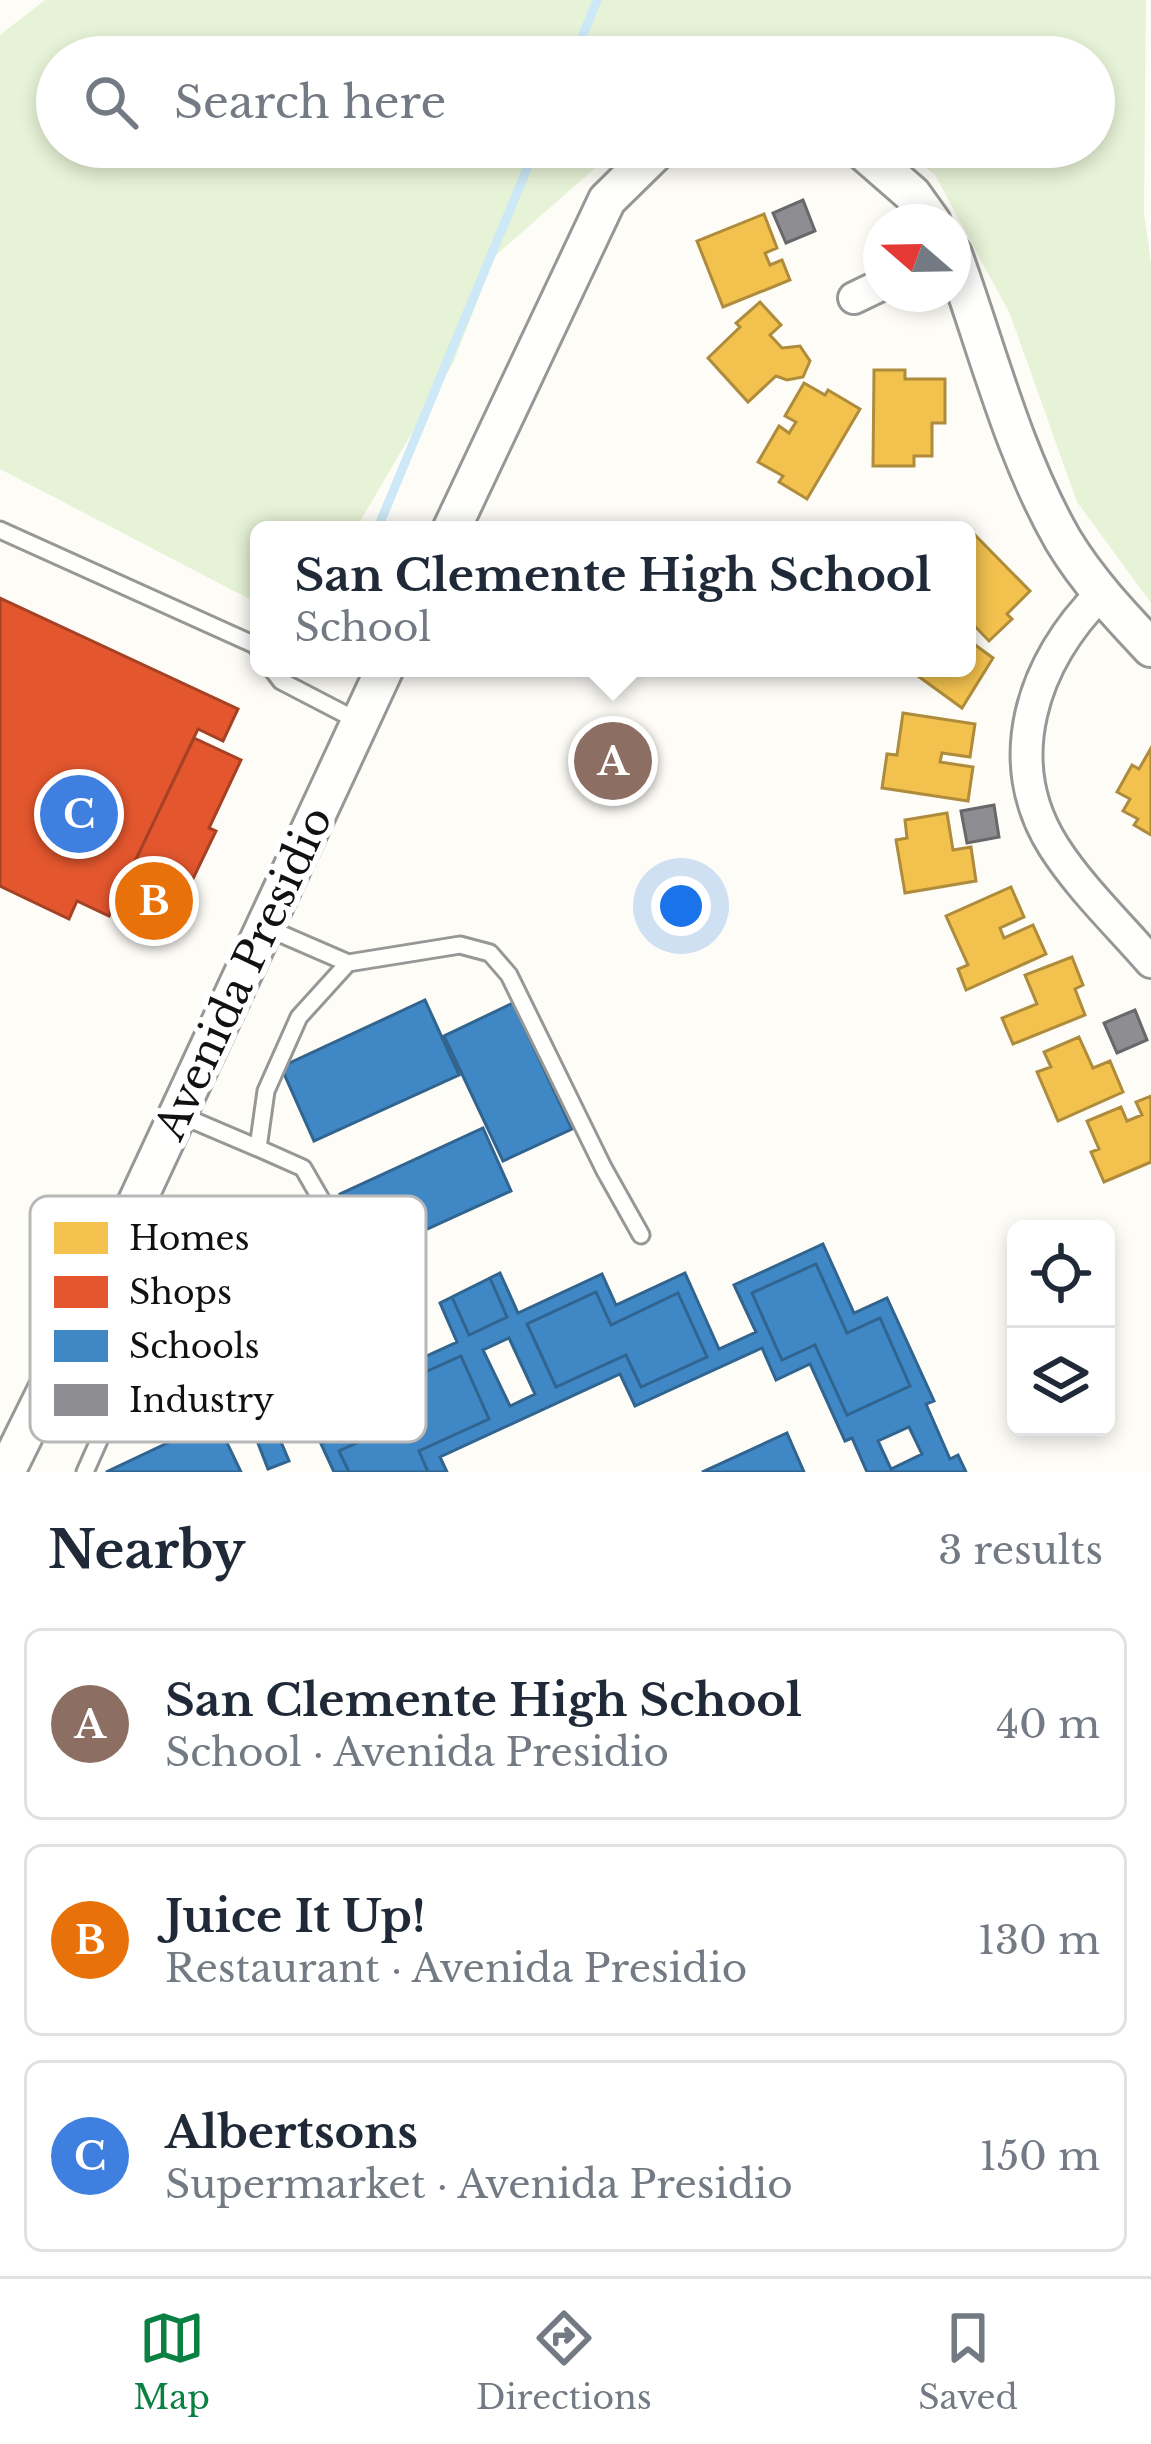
<!DOCTYPE html>
<html lang="en">
<head>
<meta charset="utf-8">
<style>
	:root { --surface:#fff; --page:#f6f6f7; --text:#1f2937; --muted:#747a83; --line:#e0e1e3; --accent:#0b8043 }
	body { margin:0; font-family:"Libre Baskerville",serif; background:var(--page); color:var(--text) }
	.controls { position:absolute; right:36px; bottom:36px; display:grid; overflow:hidden; border-radius:18px; box-shadow:0 6px 18px #0003 }
	.controls button { width:108px; height:108px; display:grid; place-items:center; padding:0; border:0; border-bottom:3px solid var(--line); background:var(--surface); color:var(--text); font:60px sans-serif }
	.compass { position:absolute; left:863px; top:204px; width:108px; height:108px; border-radius:50%; background:var(--surface); box-shadow:0 6px 18px #0003; rotate:290deg }
	.you { position:absolute; left:681px; top:906px; width:42px; height:42px; margin:-30px; border:9px solid #fff; border-radius:50%; background:#1a73e8; box-shadow:0 0 0 18px #1a73e833 }
	.badge { display:grid; place-items:center; width:78px; height:78px; border-radius:50%; background:var(--accent); color:#fff; font-size:39px; font-weight:700 }
	.pin { position:absolute; translate:-50% -50%; border:6px solid #fff; box-shadow:0 3px 12px #0006 }
	.popup { position:absolute; left:250px; top:521px; width:726px; height:156px; box-sizing:border-box; display:grid; place-content:center; border-radius:18px; background:var(--surface); filter:drop-shadow(0 3px 9px #0005); font-size:39px; white-space:nowrap; color:var(--muted) }
	.popup b { font-size:45px; color:var(--text) }
	.popup::after { content:''; position:absolute; left:50%; top:100%; margin-left:-24px; border:24px solid transparent; border-top-color:var(--surface) }
	.list { margin:0; padding:0; list-style:none }
	h2 { display:flex; justify-content:space-between; align-items:center; height:156px; margin:0; padding:0 48px; font-size:51px }
	h2 small { font-size:39px; font-weight:400; color:var(--muted) }
	.list li { display:grid; grid-template-columns:78px 1fr auto; gap:36px; align-items:center; box-sizing:border-box; height:192px; margin:0 24px 24px; padding:0 24px; border:3px solid var(--line); border-radius:18px }
	.list b { display:block; font-size:45px; white-space:nowrap }
	.list p { margin:0; font-size:39px; white-space:nowrap; color:var(--muted) }
	.list em { font-size:39px; font-style:normal; color:var(--muted) }
	.icon { flex:none; width:66px; height:66px; fill:none; stroke:currentColor; stroke-width:2; stroke-linecap:round; stroke-linejoin:round }
	.map { position:relative; flex:none; width:1151px; height:1472px; overflow:hidden }
	.search { position:absolute; background:var(--surface); box-shadow:0 6px 18px #0003; left:36px; right:36px; top:36px; height:132px; display:flex; align-items:center; gap:30px; box-sizing:border-box; padding:0 42px; border-radius:66px; color:var(--muted); font-size:45px }
	.sheet { height:804px; background:var(--surface) }
	nav { display:flex; justify-content:space-around; align-items:center; box-sizing:border-box; height:168px; border-top:3px solid var(--line); background:var(--surface); font-size:33px; color:var(--muted) }
	nav a { display:grid; justify-items:center; gap:6px }
	nav .on { color:var(--accent) }
	.map>svg:first-child { display:block }
	.green { fill:#e7f3d7 }
	.homes { fill:#f2c14e; stroke:#ae8c3c; stroke-width:3 }
	.shops { fill:#e4572e; stroke:#a54225; stroke-width:3 }
	.schools { fill:#3f88c5; stroke:#31648f; stroke-width:3; fill-rule:evenodd }
	.industry { fill:#8d8d92; stroke:#68686b; stroke-width:3 }
	.lines { fill:none; stroke-linecap:round; stroke-linejoin:round }
	.stream { stroke:#cde8f7; stroke-width:9 }
	.service-casing { stroke:#979795; stroke-width:21 }
	.minor-casing { stroke:#979795; stroke-width:36 }
	.tertiary-casing { stroke:#979795; stroke-width:42 }
	.service { stroke:#fffffe; stroke-width:15 }
	.minor { stroke:#fffffe; stroke-width:30 }
	.tertiary { stroke:#fffffe; stroke-width:36 }
	.labels { text-anchor:middle; dominant-baseline:central; stroke-width:12; stroke-linejoin:round; paint-order:stroke }
	.street-label { font-size:42px; fill:#111; stroke:#fff }
	.key { fill:#fff; stroke:#b8b8b8; stroke-width:3 }
	.key-label { font-size:33px; fill:#111 }
</style>
</head>
<body>
<div class="map">
<svg width="1151" height="1472" viewBox="0 0 1151 1472">
	<rect width="100%" height="100%" fill="#fdfcf7"/>
	<!-- green -->
	<path class="green" d="M45,0h1101l-2,213 7,50v340l-74,-101 -67,-188 -75,-139 -33,-28h192v-90h-1037v90h562l-124,109 -42,107 -98,167h-96v74l-259,-135v-434z"/>
	<!-- homes -->
	<path class="homes" d="M764,214l13,34 -12,5 5,12 12,-5 8,20 -67,27 -26,-66z
		M760,302l21,23 -11,10 12,13 18,-2 10,15 -7,16 -16,3 -11,-4 -28,26 -40,-44 32,-31 -4,-4z
		M874,370h31v9h40v44h-13v33h-18v10h-41z
		M804,383l21,12 3,-5 32,19 -53,90 -28,-17 4,-6 -25,-14 21,-36 10,7 7,-11 -11,-6z
		M974,534l56,57 -23,23 5,5 -23,22 -22,-23v-77z
		M967,639l26,19 -31,50 -55,-40h60z
		M903,713l72,11 -5,33 -28,-4 -2,9 33,5 -5,34 -86,-13 5,-34 10,1z
		M1151,748v87l-17,-10 4,-6 -15,-8 7,-12 -13,-7 15,-27 7,4z
		M947,813l6,37 18,-3 5,34 -71,12 -9,-53 11,-2 -2,-18z
		M1011,887l13,30 -24,11 4,10 29,-13 13,29 -80,36 -8,-21 10,-4 -22,-49z
		M1072,957l11,28 -8,4 10,26 -72,29 -11,-26 35,-14 -12,-29z
		M1079,1037l14,31 17,-7 13,31 -65,29 -21,-49 14,-5 -7,-15z
		M1151,1096v66l-47,20 -13,-30 8,-3 -12,-28 34,-14 6,14 15,-6 -6,-13z"/>
	<!-- shops -->
	<path class="shops" d="M0,598l238,111 -15,32 -25,-12 -89,187 -32,-15 -8,18 -69,-33z
		M194,738l47,22 -32,68 7,3 -27,56 -8,-4 -23,50 -47,-22z"/>
	<!-- schools -->
	<path class="schools" d="M425,1000l34,75 -145,66 -33,-74z
		M513,1003l59,126 -69,32 -59,-125z
		M483,1128l28,63 -143,65 -28,-62z
		M823,1244l31,69 33,-15 47,103 -8,3 24,55 8,-4 8,17h-99l-15,-34 -7,3 -35,-77 -34,16 -14,-32 -127,58 -15,-32 -180,83 7,15h-19l-9,-21 70,-32 -28,-63 -69,31 15,33 -68,31 10,21h-15l-13,-28 68,-31 -15,-33 83,-38 -17,-39 12,-6 17,38 38,-18 -17,-39 10,-5 18,40 84,-39 14,31 69,-32 34,76 37,-17 -22,-47zM816,1264l31,69 33,-15 30,68 -63,29 -32,-70 -33,15 -30,-67zM596,1292l15,33 67,-32 29,64 -66,30 -15,-32 -70,32 -29,-63zM509,1338l26,56 -25,12 -27,-56zM909,1427l13,27 -31,15 -13,-28z
		M816,1264l31,69 33,-15 30,68 -63,29 -32,-70 -33,15 -30,-67z
		M490,1278l17,39 -38,18 -17,-38z
		M596,1292l15,33 67,-32 29,64 -66,30 -15,-32 -70,32 -29,-63z
		M461,1356l28,63 -70,32 9,21h-79l-10,-21 68,-31 -15,-33z
		M261,1393l13,33 -21,9 -14,-32z
		M216,1420l25,52h-135z
		M276,1430l13,31 -21,8 -12,-31z
		M787,1433l17,39h-102z"/>
	<!-- industry -->
	<path class="industry" d="M803,200l12,31 -29,12 -13,-30z
		M994,805l5,32 -32,6 -6,-32z
		M1135,1010l12,30 -30,13 -13,-30z"/>
	<g class="lines">
		<!-- stream -->
		<path class="stream" d="M574,57l23,-57
			M377,530l159,-383"/>
		<defs>
			<path id="service" d="M0,530l255,115 4,5
				M271,668l10,13 79,41
				M265,927l83,36
				M178,1114l80,34 8,-57 33,-74 49,-54 112,-18 30,8 19,22 95,194 37,66
				M258,1148l45,20 19,33
				M49,1391l60,27
				M85,1472l24,-54 58,-46"/>
			<path id="minor" d="M854,298l27,-13
				M1101,594c-68,67 -102,167 -47,253 27,42 65,78 97,115"/>
			<path id="tertiary" d="M858,147l54,47 20,28
				M953,254c34,94 60,199 110,286 24,40 56,74 88,108
				M451,530l156,-330 54,-53
				M6,1472l89,-180 290,-624"/>
		</defs>
		<!-- service casing -->
		<use href="#service" class="service-casing"/>
		<!-- minor casing -->
		<use href="#minor" class="minor-casing"/>
		<!-- tertiary casing -->
		<use href="#tertiary" class="tertiary-casing"/>
		<!-- service -->
		<use href="#service" class="service"/>
		<!-- minor -->
		<use href="#minor" class="minor"/>
		<!-- tertiary -->
		<use href="#tertiary" class="tertiary"/>
	</g>
	<g class="labels">
		<!-- street labels -->
		<g class="street-label">
			<text transform="translate(243 973) rotate(-65)">Avenida Presidio</text>
		</g>
	</g>
	<!-- legend -->
	<rect x="30" y="1196" width="396" height="246" rx="18" class="key"/>
	<rect x="54" y="1222" width="54" height="32" fill="#f2c14e"/>
	<rect x="54" y="1276" width="54" height="32" fill="#e4572e"/>
	<rect x="54" y="1330" width="54" height="32" fill="#3f88c5"/>
	<rect x="54" y="1384" width="54" height="32" fill="#8d8d92"/>
	<g class="key-label">
		<text x="129" y="1250">Homes</text>
		<text x="129" y="1304">Shops</text>
		<text x="129" y="1358">Schools</text>
		<text x="129" y="1412">Industry</text>
	</g>
</svg>
<div class="controls">
<button><svg class="icon" aria-label="locate" viewBox="0 0 24 24"><circle cx="12" cy="12" r="6"/><path d="M12 2v4M12 18v4M2 12h4M18 12h4"/></svg></button>
<button><svg class="icon" aria-label="layers" viewBox="0 0 24 24"><path d="M12 4l9 5-9 5-9-5zM3 14l9 5 9-5"/></svg></button>
</div>
<svg class="compass" viewBox="-18 -18 36 36"><path d="M0-13l5 13h-10z" fill="#e53935"/><path d="M0 13l5-13h-10z" fill="#747a83"/></svg>
<div class="you"></div>
<div class="pin badge" style="left:613px;top:761px;background:#8d6e63">A</div>
<div class="popup"><b>San Clemente High School</b>School</div>
<div class="pin badge" style="left:154px;top:901px;background:#e8710a">B</div>
<div class="pin badge" style="left:79px;top:814px;background:#3f7fe0">C</div>
<div class="search"><svg class="icon" aria-label="search" viewBox="0 0 24 24"><circle cx="10" cy="10" r="6"/><path d="M15 15l6 6"/></svg>Search here</div>
</div>
<section class="sheet">
<h2>Nearby<small>3 results</small></h2>
<ul class="list">
<li><span class="badge" style="background:#8d6e63">A</span><div><b>San Clemente High School</b><p>School · Avenida Presidio</p></div><em>40 m</em></li>
<li><span class="badge" style="background:#e8710a">B</span><div><b>Juice It Up!</b><p>Restaurant · Avenida Presidio</p></div><em>130 m</em></li>
<li><span class="badge" style="background:#3f7fe0">C</span><div><b>Albertsons</b><p>Supermarket · Avenida Presidio</p></div><em>150 m</em></li>
</ul>
</section>
<nav>
<a class="on"><svg class="icon" aria-label="map" viewBox="0 0 24 24"><path d="M3 6l6-2 6 2 6-2v14l-6 2-6-2-6 2zM9 4v14M15 6v14"/></svg>Map</a>
<a><svg class="icon" aria-label="directions" viewBox="0 0 24 24"><path d="M12 3l9 9-9 9-9-9zM9 14v-3h6M13 9l2 2-2 2"/></svg>Directions</a>
<a><svg class="icon" aria-label="saved" viewBox="0 0 24 24"><path d="M7 4h10v16l-5-4-5 4z"/></svg>Saved</a>
</nav>
</body>
</html>
